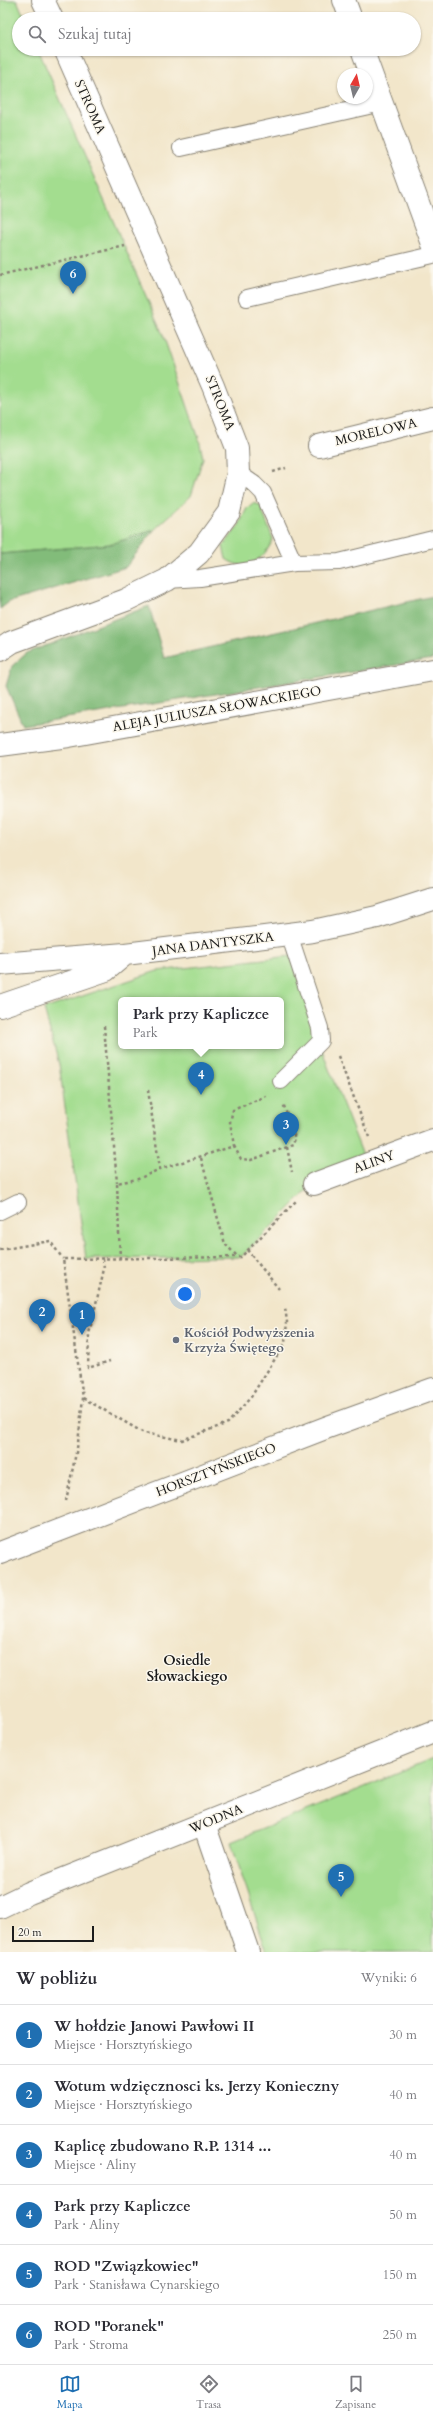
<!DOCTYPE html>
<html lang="pl">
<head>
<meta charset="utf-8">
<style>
	:root { --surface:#fff; --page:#f7f7f7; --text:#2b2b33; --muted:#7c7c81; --line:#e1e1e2; --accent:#1f6fb2 }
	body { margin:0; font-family:Cardo,serif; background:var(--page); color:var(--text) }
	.compass { position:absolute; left:337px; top:68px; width:36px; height:36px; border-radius:50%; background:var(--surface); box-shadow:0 1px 3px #0004; rotate:8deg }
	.scale { position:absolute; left:12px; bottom:10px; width:82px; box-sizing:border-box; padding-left:4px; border:2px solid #1c1c1c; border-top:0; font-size:11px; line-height:14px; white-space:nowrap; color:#1c1c1c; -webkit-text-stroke:3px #fbf7ec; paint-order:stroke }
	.you { position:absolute; left:185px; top:1294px; width:14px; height:14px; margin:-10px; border:3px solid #fff; border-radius:50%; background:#1a73e8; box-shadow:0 0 0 6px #1a73e833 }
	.badge { display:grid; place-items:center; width:26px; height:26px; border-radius:50%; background:var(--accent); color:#fff; font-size:13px; font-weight:700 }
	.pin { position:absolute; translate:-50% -33px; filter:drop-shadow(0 1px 2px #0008) }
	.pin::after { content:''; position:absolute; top:21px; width:14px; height:12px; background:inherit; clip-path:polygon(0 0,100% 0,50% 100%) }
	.popup { position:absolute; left:118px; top:997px; width:166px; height:52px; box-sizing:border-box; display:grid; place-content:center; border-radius:6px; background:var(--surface); filter:drop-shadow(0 1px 3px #0005); font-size:13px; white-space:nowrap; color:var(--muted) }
	.popup b { font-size:15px; color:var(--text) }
	.popup::after { content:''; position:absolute; left:50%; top:100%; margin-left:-8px; border:8px solid transparent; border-top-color:var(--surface) }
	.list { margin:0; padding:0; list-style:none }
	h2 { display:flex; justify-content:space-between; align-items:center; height:52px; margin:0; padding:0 16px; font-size:17px }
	h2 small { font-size:13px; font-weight:400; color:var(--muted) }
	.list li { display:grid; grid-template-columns:26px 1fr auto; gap:12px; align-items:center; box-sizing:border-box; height:60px; padding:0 16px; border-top:1px solid var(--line) }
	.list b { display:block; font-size:15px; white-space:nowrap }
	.list p { margin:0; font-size:13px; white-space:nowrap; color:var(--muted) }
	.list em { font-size:13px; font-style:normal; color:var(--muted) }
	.icon { flex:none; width:22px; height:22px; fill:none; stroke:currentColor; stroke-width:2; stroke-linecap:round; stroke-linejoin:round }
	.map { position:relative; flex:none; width:433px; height:1952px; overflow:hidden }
	.search { position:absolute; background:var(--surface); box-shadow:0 1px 3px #0004; left:12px; right:12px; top:12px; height:44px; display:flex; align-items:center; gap:10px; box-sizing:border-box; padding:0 14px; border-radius:22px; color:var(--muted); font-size:15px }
	.sheet { height:412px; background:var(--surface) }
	nav { display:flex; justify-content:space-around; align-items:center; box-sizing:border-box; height:56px; border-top:1px solid var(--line); background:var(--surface); font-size:11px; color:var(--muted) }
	nav a { display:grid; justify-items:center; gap:2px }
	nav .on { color:var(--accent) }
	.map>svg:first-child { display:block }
	.green { fill:#a3dd8f; stroke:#607c56; fill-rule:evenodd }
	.forest { fill:#82bc7a; stroke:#4f6c4b }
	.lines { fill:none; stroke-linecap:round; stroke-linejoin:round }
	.service-casing { stroke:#878173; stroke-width:18 }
	.minor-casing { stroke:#878173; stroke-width:24 }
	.tertiary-casing { stroke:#878173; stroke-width:24 }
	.path { stroke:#878173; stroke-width:2.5; stroke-dasharray:3 3; stroke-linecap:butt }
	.service { stroke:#fff; stroke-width:16 }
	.minor { stroke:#fff; stroke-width:22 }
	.tertiary { stroke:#fff; stroke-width:22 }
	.worship-dot { fill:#6b7280; stroke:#fbf7ec; stroke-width:1.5 }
	.labels { text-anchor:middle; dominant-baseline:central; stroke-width:3; stroke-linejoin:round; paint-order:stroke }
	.street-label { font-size:13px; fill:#1c1c1c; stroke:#fbf7ec }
	.worship-label { font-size:13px; font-weight:bold; fill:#5b616d; stroke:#fbf7ec; text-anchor:start }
	.neighbourhood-label { font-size:14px; font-weight:bold; fill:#1c1c1c; stroke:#fbf7ec }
</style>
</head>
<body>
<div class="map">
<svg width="433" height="1952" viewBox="0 0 433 1952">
	<rect width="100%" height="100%" fill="#fbf7ec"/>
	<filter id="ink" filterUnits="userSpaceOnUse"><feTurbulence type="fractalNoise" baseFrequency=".025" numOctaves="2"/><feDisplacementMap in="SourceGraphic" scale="8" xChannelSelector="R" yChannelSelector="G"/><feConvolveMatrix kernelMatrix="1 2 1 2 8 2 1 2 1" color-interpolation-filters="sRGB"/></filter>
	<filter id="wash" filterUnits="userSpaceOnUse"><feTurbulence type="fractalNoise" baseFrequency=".012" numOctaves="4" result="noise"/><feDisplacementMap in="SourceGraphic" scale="16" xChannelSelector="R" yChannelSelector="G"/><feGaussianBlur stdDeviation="0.9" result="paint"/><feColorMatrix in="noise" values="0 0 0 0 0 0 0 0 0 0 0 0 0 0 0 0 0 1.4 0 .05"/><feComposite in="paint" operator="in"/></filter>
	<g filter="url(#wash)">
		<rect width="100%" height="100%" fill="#f2e6ca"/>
		<!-- green -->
		<path class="green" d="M0,0h17l8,19h-6v30h19l125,286 36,104 4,19 -12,38 -37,34 -43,14 -111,10z
			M253,503l7,2 13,34c-7,19 -27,35 -47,20l-3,-13 15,-19 9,-19z
			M291,956l36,108 37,94 -50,26 -73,73 -155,2 -27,-195 -15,-55 113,-38zM121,1000h160v46h-160z
			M433,1759v193h-166l-36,-110z"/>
		<!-- forest -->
		<path class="forest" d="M154,530l-28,37 -117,35 -9,7v-55l111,-10z
			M433,596v63l-410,66 -17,-39 6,-20 15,-13 122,-47 15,52z"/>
	</g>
	<g filter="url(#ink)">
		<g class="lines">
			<defs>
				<path id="service" d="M181,148l201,-45
					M247,298l186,-43
					M238,473l16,11 9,9 31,70
					M167,580l33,-2 94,-15 45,-1 94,-23
					M281,1081l40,-40 -1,-13 -31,-94
					M0,1211l18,-9"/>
				<path id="minor" d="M344,0l7,19
					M362,49l71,195
					M319,446l114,-28
					M0,745l69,-9 364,-66
					M0,964l125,-10 188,-23 64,-14 56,-18
					M0,1006l106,-36 19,-16
					M314,1184l119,-44
					M0,1553l328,-126 105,-38
					M204,1824l44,128
					M0,1907l29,-14 404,-161"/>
				<path id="tertiary" d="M43,0l9,19
					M0,650l12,-8 114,-42 41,-20 32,-27 30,-41 9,-39 -1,-25 -24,-62 -148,-337"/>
			</defs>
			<!-- service casing -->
			<use href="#service" class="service-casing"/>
			<!-- minor casing -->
			<use href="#minor" class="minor-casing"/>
			<!-- tertiary casing -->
			<use href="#tertiary" class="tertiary-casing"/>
			<!-- path -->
			<path class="path" d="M0,275l125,-29
				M273,472l13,-4
				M104,1026l13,157
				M338,1056l31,81
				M148,1090l12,79
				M234,1146l7,13 10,1 42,-15 2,-7 -12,-35
				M287,1147l5,25
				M201,1158l24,86 13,13
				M0,1250l50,-9 13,18
				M247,1250l32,39
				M103,1259l1,10 -15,65 -1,34 22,-7
				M120,1259l-3,-76 21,-4 22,-10 74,-23 -4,-24 3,-12 33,-14
				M83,1398l61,35 38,7 46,-17 23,-26 34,-54 2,-21 -2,-15
				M66,1501l12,-58 5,-45 -20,-139 178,-2 55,-56"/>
			<!-- service -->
			<use href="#service" class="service"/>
			<!-- minor -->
			<use href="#minor" class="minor"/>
			<!-- tertiary -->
			<use href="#tertiary" class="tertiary"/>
		</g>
	</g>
	<!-- markers -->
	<circle class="worship-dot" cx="176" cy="1340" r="4"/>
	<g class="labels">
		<!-- street labels -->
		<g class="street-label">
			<text transform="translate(90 107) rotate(66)">STROMA</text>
			<text transform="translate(220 403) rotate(68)">STROMA</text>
			<text transform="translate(376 432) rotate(-13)">MORELOWA</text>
			<text transform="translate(217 709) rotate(-10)">ALEJA JULIUSZA SŁOWACKIEGO</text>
			<text transform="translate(213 944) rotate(-7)">JANA DANTYSZKA</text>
			<text transform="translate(374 1162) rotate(-20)">ALINY</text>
			<text transform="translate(216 1470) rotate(-21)">HORSZTYŃSKIEGO</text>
			<text transform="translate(216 1819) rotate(-22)">WODNA</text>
		</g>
		<!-- worship labels -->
		<g class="worship-label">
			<text x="184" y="1333">Kościół Podwyższenia<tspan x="184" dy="15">Krzyża Świętego</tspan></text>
		</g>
		<!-- neighbourhood labels -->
		<g class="neighbourhood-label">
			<text x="187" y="1660">Osiedle<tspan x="187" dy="16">Słowackiego</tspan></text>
		</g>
	</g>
</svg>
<svg class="compass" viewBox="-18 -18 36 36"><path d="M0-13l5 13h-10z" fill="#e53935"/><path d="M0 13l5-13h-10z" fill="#7c7c81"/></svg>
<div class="scale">20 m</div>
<div class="you"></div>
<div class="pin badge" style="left:82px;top:1335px">1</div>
<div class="pin badge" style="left:42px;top:1332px">2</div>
<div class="pin badge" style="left:286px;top:1145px">3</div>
<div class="pin badge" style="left:201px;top:1095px">4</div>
<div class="popup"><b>Park przy Kapliczce</b>Park</div>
<div class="pin badge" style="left:341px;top:1897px">5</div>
<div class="pin badge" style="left:73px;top:294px">6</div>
<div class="search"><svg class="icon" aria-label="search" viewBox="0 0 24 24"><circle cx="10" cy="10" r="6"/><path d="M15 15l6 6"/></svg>Szukaj tutaj</div>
</div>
<section class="sheet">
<h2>W pobliżu<small>Wyniki: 6</small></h2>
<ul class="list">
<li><span class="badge">1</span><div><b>W hołdzie Janowi Pawłowi II</b><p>Miejsce · Horsztyńskiego</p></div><em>30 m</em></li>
<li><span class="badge">2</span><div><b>Wotum wdzięcznosci ks. Jerzy Konieczny</b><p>Miejsce · Horsztyńskiego</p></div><em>40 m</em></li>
<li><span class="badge">3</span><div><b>Kaplicę zbudowano R.P. 1314 ...</b><p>Miejsce · Aliny</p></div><em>40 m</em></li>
<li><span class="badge">4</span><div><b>Park przy Kapliczce</b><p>Park · Aliny</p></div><em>50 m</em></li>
<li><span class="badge">5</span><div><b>ROD &quot;Związkowiec&quot;</b><p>Park · Stanisława Cynarskiego</p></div><em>150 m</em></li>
<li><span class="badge">6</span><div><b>ROD &quot;Poranek&quot;</b><p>Park · Stroma</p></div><em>250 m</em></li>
</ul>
</section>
<nav>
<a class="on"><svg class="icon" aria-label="map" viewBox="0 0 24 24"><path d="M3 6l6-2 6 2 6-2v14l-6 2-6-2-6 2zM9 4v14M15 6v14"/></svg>Mapa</a>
<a><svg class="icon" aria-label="directions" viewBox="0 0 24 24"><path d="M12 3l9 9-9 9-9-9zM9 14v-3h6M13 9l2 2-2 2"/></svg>Trasa</a>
<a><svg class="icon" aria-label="saved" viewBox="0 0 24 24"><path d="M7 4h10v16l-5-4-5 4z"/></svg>Zapisane</a>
</nav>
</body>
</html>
